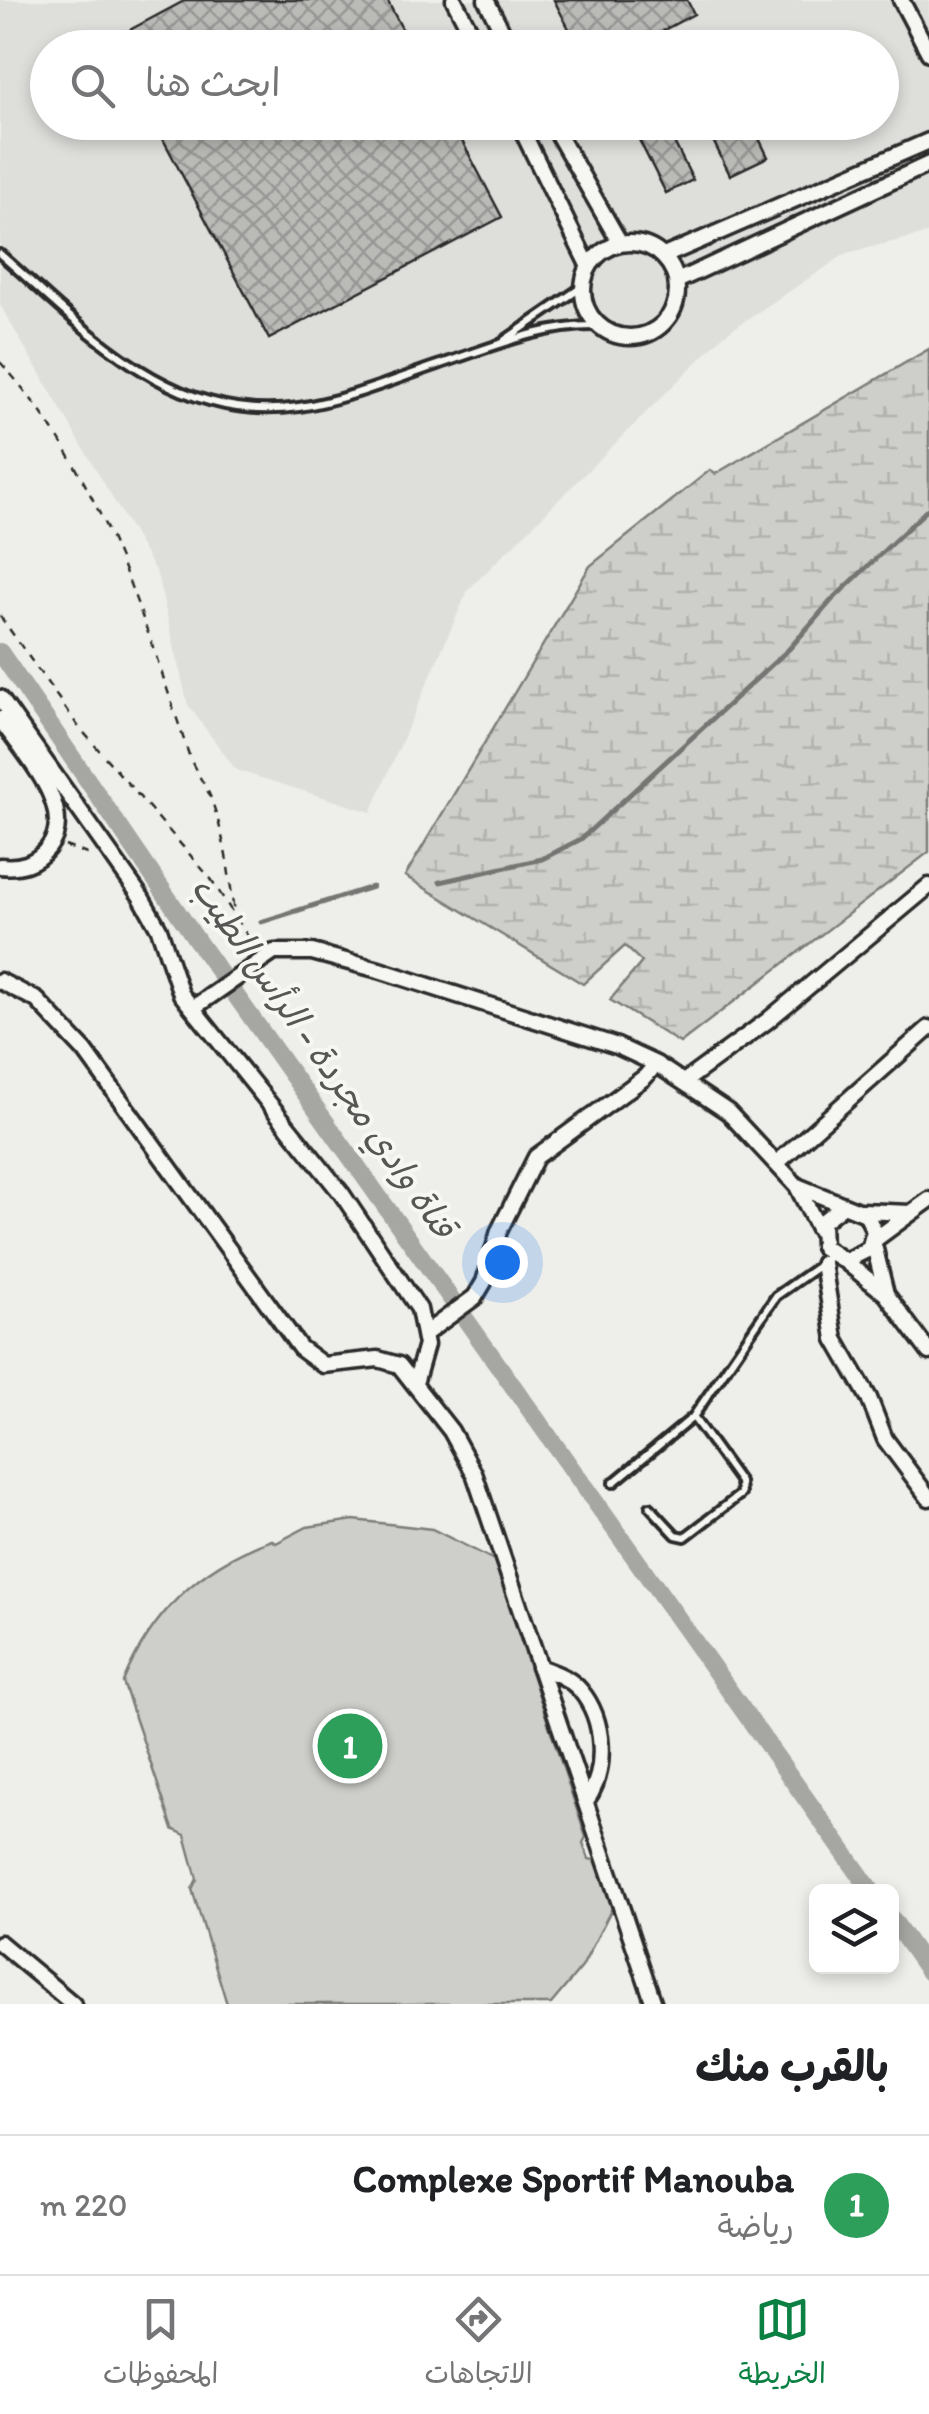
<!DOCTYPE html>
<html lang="ar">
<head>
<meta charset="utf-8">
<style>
	:root { --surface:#fff; --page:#f6f6f6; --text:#202124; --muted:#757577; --line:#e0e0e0; --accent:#0b8043 }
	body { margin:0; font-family:Itim,"Playpen Sans Arabic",sans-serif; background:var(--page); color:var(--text); direction:rtl }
	.controls { position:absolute; right:30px; bottom:30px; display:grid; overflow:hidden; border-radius:15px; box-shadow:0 5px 15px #0003 }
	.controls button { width:90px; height:90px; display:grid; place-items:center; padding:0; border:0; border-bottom:2px solid var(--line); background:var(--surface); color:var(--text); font:50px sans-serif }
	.you { position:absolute; left:502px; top:1262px; width:35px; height:35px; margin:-25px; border:8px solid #fff; border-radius:50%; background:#1a73e8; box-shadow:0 0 0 15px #1a73e833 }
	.badge { display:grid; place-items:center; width:65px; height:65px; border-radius:50%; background:var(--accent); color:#fff; font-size:32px; font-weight:700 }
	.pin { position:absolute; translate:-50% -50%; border:5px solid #fff; box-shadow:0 2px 10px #0006 }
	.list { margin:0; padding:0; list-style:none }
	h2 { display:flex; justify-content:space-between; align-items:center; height:130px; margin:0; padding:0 40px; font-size:42px }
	h2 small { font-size:32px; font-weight:400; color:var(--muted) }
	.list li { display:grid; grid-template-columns:65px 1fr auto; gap:30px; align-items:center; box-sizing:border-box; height:140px; padding:0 40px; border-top:2px solid var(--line) }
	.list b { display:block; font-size:38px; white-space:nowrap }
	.list p { margin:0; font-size:32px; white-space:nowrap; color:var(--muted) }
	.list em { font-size:32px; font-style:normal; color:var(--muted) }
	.icon { flex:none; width:55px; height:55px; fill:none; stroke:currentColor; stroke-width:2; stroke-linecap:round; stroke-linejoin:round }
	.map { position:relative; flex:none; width:929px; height:2004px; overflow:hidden; direction:ltr }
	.search { position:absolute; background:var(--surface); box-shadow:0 5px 15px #0003; left:30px; right:30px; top:30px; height:110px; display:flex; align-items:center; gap:25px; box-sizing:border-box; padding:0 35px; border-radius:55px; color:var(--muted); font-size:38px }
	.sheet { height:270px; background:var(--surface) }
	nav { display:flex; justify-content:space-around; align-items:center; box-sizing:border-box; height:140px; border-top:2px solid var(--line); background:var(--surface); font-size:28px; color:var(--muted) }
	nav a { display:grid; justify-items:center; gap:5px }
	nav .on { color:var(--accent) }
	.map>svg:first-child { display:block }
	.built { fill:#dededb; fill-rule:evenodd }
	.wetland { fill:url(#wetland-marsh); stroke:#7c7c7a; stroke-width:2.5 }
	.park { fill:#cececa; stroke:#7c7c7a; stroke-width:2.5 }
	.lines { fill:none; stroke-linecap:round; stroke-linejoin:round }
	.stream { stroke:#757573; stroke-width:5 }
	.canal { stroke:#a6a6a3; stroke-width:18 }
	.building { fill:url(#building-cross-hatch); stroke:#2b2b2b; stroke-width:2.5 }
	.lane-casing { stroke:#2b2b2b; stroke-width:14 }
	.street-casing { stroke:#2b2b2b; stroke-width:21 }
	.path { stroke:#2b2b2b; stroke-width:2.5; stroke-dasharray:8 8; stroke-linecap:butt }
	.lane { stroke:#f6f6f2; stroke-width:6 }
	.street { stroke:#f6f6f2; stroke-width:14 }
	.labels { text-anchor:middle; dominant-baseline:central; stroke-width:8; stroke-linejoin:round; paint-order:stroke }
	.water-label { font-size:35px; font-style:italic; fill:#565655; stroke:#f6f6f2 }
</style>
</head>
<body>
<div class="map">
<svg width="929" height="2004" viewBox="0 0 929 2004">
	<defs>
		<pattern id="wetland-marsh" width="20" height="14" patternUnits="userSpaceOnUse" patternTransform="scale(2.5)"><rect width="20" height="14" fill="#cececa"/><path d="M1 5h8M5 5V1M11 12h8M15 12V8" fill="none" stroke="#b1b1ae"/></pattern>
		<pattern id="building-cross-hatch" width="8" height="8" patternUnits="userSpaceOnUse" patternTransform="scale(2.5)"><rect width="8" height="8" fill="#babab7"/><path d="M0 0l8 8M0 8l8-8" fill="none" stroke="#979795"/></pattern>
	</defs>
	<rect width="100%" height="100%" fill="#eeeeea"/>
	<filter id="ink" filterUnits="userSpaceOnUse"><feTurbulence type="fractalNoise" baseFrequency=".01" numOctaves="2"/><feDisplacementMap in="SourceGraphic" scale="20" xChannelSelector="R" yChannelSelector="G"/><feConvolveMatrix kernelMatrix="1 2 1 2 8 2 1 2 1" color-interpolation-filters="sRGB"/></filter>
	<g filter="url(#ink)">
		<!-- built -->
		<path class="built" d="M0,0h929v233l-82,20 -122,81 -257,256 -97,222 -135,-42 -48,-65 -31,-131 -157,-269zM48,48h834v74h-834z"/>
		<!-- wetland -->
		<path class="wetland" d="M929,349v503l-249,191 -70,-43 32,-38 -17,-16 -42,38 -178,-108 185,-310 120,-96 5,4z"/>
		<!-- park -->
		<path class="park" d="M354,1520l78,9 62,31 92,277 -3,6 6,16 13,3 16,46 -7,2 -29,57 -31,37h-324l-35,-115 5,-10 -12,-44 -12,-6 -50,-147c29,-71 78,-117 149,-142l4,3 31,-16z"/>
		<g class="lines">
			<!-- stream -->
			<path class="stream" d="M440,882l102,-23 39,-20 208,-190 42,-48 98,-93
				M261,922l111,-35"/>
			<!-- canal -->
			<path class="canal" d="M0,652l200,293 672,947
				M892,1919l37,53"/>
		</g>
		<!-- building -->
		<path class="building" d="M186,0h201l25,48h-316z
			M554,0h133l7,14 -64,34h-51z
			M154,122h298l50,95 -233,122z
			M630,122h34l29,58 -27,13z
			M704,122h47l17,35 -38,18z"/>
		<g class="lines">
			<defs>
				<path id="lane" d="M0,254c87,76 172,172 299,153 47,-7 94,-27 139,-42 51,-17 106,-41 161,-39
					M505,340l77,-53
					M613,1483l80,-66 83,-121 47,-33
					M650,1507l26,28 9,2 56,-43 -1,-12 -47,-65"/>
				<path id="street" d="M454,0l25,48
					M486,0l25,48
					M901,0l28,53
					M518,122l70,143
					M551,122l69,121
					M583 290a47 47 0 1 1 94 0a47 47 0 1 1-94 0Z
					M664,256l265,-115
					M677,281l252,-117
					M0,698l141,199 18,32 22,65 161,200 77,115 7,36 -10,35
					M0,719c22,32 79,91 48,129 -13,16 -28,20 -48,18
					M0,981l37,19 48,51 215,297 23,17 55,-6 21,6 52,66 23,42 180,531
					M193,1008l81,-56h38l67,18 238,76 39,18 72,48 69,74
					M685,1081l82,-60 162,-135
					M777,1163l152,-135
					M911,1213l18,-13
					M819,1230l-22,-44 69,28 8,17 -5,18 -24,12 -22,-14 -1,-25 19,-15
					M845,1261l41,33 -13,-53 38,-28 -49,-2
					M823,1263l12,76 34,59 16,41 44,59
					M886,1294l43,58
					M426,1333l49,-36 9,-15 15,-51 37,-74 109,-80 11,-13
					M539,1667c15,6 30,10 41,23 25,29 28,81 6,111
					M0,1943l73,61"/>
			</defs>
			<!-- lane casing -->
			<use href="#lane" class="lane-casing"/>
			<!-- street casing -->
			<use href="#street" class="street-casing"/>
			<!-- path -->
			<path class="path" d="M0,362c102,111 142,253 189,393 5,15 15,27 21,41 14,37 20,79 24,119
				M0,616l78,110 133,153 43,67
				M65,846l30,11"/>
			<!-- lane -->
			<use href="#lane" class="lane"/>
			<!-- street -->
			<use href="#street" class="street"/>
		</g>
	</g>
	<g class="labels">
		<!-- water labels -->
		<g class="water-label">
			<text transform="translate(324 1057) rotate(55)">قناة وادي مجردة - الرأس الطيب</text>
		</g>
	</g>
</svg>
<div class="controls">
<button><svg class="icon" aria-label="layers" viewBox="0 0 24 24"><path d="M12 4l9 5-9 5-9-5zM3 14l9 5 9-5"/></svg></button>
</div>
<div class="you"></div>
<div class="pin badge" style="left:350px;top:1746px;background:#2e9e5b">1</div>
<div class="search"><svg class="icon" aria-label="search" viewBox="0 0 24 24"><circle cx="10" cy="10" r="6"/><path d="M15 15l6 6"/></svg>ابحث هنا</div>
</div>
<section class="sheet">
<h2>بالقرب منك<small></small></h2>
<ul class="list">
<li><span class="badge" style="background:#2e9e5b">1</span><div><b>Complexe Sportif Manouba</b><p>رياضة</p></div><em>220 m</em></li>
</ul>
</section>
<nav>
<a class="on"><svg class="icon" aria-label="map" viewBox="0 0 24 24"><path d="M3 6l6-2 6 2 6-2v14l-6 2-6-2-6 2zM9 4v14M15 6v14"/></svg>الخريطة</a>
<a><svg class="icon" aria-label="directions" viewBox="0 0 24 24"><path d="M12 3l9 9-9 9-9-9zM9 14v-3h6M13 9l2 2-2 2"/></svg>الاتجاهات</a>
<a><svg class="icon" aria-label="saved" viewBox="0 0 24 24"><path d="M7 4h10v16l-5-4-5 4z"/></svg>المحفوظات</a>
</nav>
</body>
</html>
